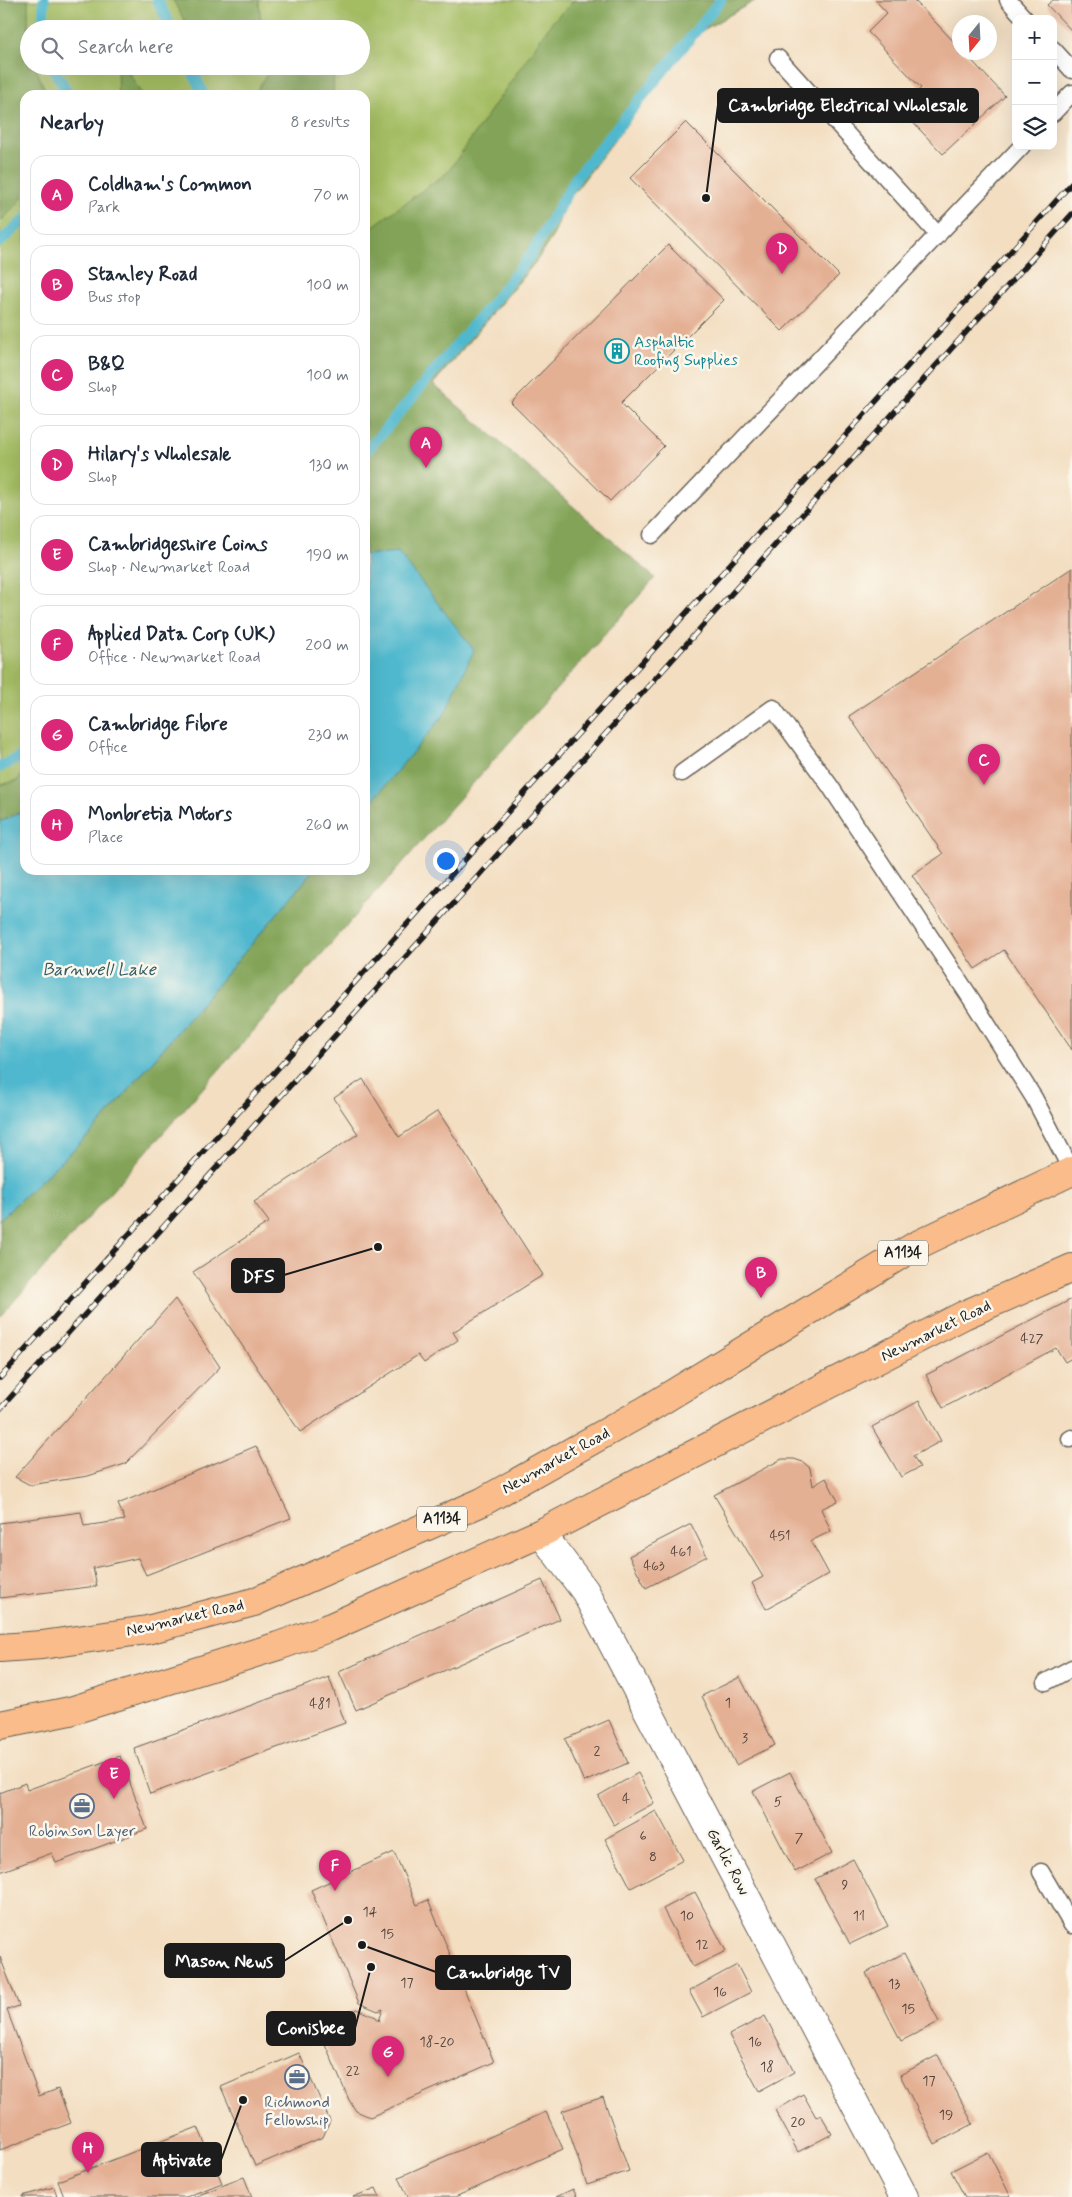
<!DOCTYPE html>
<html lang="en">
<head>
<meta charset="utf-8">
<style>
	:root { --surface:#fff; --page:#f2f2f3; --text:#1f2937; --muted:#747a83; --line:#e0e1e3; --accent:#db2777 }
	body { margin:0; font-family:Mynerve,sans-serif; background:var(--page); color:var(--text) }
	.controls { position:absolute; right:15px; top:15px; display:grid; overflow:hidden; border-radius:10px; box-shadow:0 5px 20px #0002 }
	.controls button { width:45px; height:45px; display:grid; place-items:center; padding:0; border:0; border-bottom:1px solid var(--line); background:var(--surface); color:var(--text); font:25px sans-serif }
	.compass { position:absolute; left:952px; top:15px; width:45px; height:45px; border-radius:50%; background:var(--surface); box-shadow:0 5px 20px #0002; rotate:198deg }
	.you { position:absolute; left:445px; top:860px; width:18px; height:18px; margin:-12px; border:4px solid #fff; border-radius:50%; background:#1a73e8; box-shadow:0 0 0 8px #1a73e833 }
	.badge { display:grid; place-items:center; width:32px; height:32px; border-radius:50%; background:var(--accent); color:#fff; font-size:16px; font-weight:700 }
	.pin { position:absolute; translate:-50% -41px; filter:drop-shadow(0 1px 2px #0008) }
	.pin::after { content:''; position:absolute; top:26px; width:18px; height:15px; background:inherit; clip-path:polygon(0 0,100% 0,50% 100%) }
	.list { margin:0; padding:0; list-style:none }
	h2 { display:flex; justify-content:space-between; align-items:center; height:65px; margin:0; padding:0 20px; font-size:21px }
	h2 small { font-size:16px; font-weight:400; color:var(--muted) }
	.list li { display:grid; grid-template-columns:32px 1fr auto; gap:15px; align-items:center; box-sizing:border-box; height:80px; margin:0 10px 10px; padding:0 10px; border:1px solid var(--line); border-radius:15px }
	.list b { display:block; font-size:19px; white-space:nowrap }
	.list p { margin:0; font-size:16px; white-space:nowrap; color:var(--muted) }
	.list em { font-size:16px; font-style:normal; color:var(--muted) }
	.icon { flex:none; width:28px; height:28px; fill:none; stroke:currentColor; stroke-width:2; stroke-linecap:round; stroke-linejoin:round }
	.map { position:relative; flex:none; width:1072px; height:2197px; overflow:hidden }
	.search { position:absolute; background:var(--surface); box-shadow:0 5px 20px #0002; left:20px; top:20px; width:350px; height:55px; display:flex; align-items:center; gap:12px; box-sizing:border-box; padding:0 18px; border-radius:28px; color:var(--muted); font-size:19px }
	.panel { position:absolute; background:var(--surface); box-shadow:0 5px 20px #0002; left:20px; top:90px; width:350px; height:785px; border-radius:15px }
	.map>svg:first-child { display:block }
	.green { fill:#a4bd63; stroke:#606c40; fill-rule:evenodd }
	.forest { fill:#83a459; stroke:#50603a }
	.water { fill:#50b8ce; stroke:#366a75 }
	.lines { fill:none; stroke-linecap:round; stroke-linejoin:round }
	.stream { stroke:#50b8ce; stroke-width:11 }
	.building { fill:#e4b094 }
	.lane-casing { stroke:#676056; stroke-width:19 }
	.street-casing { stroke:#676056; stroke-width:30 }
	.primary-casing { stroke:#676056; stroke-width:30 }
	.lane { stroke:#fff; stroke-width:16 }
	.street { stroke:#fff; stroke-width:28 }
	.primary { stroke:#f9bc8a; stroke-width:28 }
	.rail-casing { stroke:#1c1c1c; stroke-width:5.5 }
	.rail { stroke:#fbf7ec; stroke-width:4; stroke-dasharray:11; stroke-linecap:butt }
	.labels { text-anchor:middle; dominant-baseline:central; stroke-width:5; stroke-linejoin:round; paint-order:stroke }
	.number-label { font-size:14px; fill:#4e413a }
	.shield { fill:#fbf7ec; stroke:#5f5e5a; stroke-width:1 }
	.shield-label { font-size:15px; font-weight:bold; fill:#1c1c1c }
	.culture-label { font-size:16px; fill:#0d838f; stroke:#fbf7ec; text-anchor:start }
	.street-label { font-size:16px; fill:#1c1c1c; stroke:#fbf7ec }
	.service-label { font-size:16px; fill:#4e5e75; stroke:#fbf7ec }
	.water-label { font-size:18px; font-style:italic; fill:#315a63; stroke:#fbf7ec }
	.leader { fill:none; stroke:#1c1c1c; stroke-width:2 }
	.callout-dot { fill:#1c1c1c; stroke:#fbf7ec; stroke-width:2 }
	.callout { fill:#1c1c1c; stroke:#1c1c1c; stroke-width:2 }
	.callout-label { font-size:18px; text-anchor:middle; font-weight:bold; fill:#fff }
</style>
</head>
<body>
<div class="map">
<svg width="1072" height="2197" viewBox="0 0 1072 2197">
	<rect width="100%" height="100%" fill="#fbf7ec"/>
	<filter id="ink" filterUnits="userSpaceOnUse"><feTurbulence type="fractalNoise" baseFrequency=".02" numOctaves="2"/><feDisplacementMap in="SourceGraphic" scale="10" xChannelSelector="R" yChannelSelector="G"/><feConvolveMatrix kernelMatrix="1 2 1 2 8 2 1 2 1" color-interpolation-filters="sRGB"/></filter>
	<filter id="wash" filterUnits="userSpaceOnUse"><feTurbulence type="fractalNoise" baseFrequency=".0096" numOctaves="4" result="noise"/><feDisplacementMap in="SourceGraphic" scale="20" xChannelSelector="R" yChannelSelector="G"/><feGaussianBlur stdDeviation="1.12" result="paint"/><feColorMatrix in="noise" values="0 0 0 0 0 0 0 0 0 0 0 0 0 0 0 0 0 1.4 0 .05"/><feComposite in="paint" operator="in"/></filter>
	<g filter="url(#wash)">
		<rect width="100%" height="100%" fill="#f3dec1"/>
		<!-- green -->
		<path class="green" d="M0,0h756l-60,34 -131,170 -11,30 -17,26 -104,124 132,201 -121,130 30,-65 -76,-98 -33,3v-460h-340v715l-25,12zM29,29h332v37h-332z"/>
		<!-- forest -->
		<path class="forest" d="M0,0h28l1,66h6l12,29h-22v94l-4,11 -21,22z
			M173,0h86l2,29h-72z
			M574,0h182l-60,34 -131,170 -11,30 -17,26 -104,124 222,194 -655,739v-98l97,-92 217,-257h51v-61l79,-94 -46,-163 -33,3v-323l83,-60 104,-150z
			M117,66h8l17,29h-24z
			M272,66h62l-1,29h-79z
			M25,769v41l-25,12v-37l17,-4z"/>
		<!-- water -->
		<path class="water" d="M398,552l76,98 -30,65 -79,94v-254z
			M25,810v60h289l-217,257 -97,92v-397z"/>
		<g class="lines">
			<!-- stream -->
			<path class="stream" d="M157,0l15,29
				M43,29l1,-29
				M52,66l17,29
				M190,66l14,29
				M0,242l25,-23
				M365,453l123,-145 42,-52 46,-78 145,-178
				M0,767l25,-13"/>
		</g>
		<g id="blocks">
			<!-- building -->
			<path class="building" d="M875,0h39l46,48v4h4l41,44 -62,58 -43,-45 21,-21 -53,-56 19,-19z
				M1053,0h19v31l-25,-26z
				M686,122l153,153 -57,56 -152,-153z
				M668,245l56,55 -103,103 43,43 -54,55 -99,-98z
				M1072,568v482l-68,-100 -29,19 -63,-94 31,-21 -94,-138z
				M363,1079l36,58 39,-26 105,164 -90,57 5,8 -34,23 -6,-8 -118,77 -107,-160 76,-50 -15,-20 104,-68 -24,-36z
				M175,1299l45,68 -95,97 -37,12 -58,9 -15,-8z
				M1072,1299v59l-7,4 -9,-14 -113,60 -17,-33z
				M919,1401l22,40 -28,15 7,11 -19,10 -29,-50z
				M256,1446l35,72 -145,57 -8,-17 -45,10 4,18 -97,12v-75l81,-11 3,14 41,-6 -7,-16z
				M782,1459h12l9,3 7,6 3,18 13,-8 12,23 -17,8 10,22 -20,10 18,33 -63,35 -14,-26 11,-6 -49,-82z
				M691,1524l16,32 -61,32 -17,-32z
				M542,1580l18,39 -204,91 -17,-38z
				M329,1677l16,46 -195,71 -16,-46z
				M740,1677l35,68 -39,20 -34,-69z
				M609,1720l19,43 -44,19 -19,-43z
				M120,1756l27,73 -91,34 -4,-10 -52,19v-79l25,-10 2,7z
				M790,1772l42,81 -37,19 -42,-81z
				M638,1773l16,30 -40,22 -16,-29z
				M656,1811l27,49 -52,28 -26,-49z
				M394,1852l23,53 11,-5 66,162 -124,55 -14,-6 -7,-11 -30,-70 5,-8 33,-13 19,8 3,4 4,-12 -5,2 -19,-8 -48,-113z
				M853,1859l35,67 -38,18 -35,-65z
				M695,1892l31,59 -33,16 -30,-58z
				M904,1953l35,69 -38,19 -35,-68z
				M0,1957l19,49 -12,4 32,86 19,-7 13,34 -71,27z
				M737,1965l14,27 -48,25 -14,-26z
				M765,2016l29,56 -35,19 -30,-56z
				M299,2053l31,68 -7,16 -68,29 -34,-79z
				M938,2055l35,69 -38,20 -35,-69z
				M803,2094l13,23 5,-2 11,19 -34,18 -23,-42z
				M603,2097l26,74 -42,14 -25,-74z
				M546,2112l17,37 -108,48h-47l-9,-20z
				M198,2127l24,56 -36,14h-122l-6,-16z
				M988,2152l23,45h-46l-14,-26z
				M244,2177l8,20h-58z
				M54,2187l3,10h-35v-1z
				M376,2188l4,9h-27z
				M573,2189l4,8h-21z"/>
		</g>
	</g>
	<g filter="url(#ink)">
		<use href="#blocks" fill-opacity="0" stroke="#676056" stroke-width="1"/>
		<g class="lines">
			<defs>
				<path id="lane" d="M1008,0l17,19
					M1053,49l19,21
					M778,58l160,177
					M1053,113l19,-20
					M652,535l370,-389
					M682,773l91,-65 57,78 140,211 64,101 38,73
					M1070,1439l2,-1
					M1046,1682l26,-14
					M1041,1872l31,53"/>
				<path id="street" d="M541,1533l44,58 319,606"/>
				<path id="primary" d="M0,1648l42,-3 105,-15 107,-28 228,-100 164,-92 269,-164 157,-75
					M0,1725l70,-14 208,-65 53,-19 210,-94 423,-218 108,-47"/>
			</defs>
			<!-- lane casing -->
			<use href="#lane" class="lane-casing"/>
			<!-- street casing -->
			<use href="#street" class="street-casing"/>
			<!-- primary casing -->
			<use href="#primary" class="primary-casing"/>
			<!-- lane -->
			<use href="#lane" class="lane"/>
			<!-- street -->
			<use href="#street" class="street"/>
			<!-- primary -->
			<use href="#primary" class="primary"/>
			<defs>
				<path id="rail" d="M0,1378l1072,-1195
					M0,1409l1072,-1195"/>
			</defs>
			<!-- rail casing -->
			<use href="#rail" class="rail-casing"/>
			<!-- rail -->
			<use href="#rail" class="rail"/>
		</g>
	</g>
	<!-- icons -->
	<defs>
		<symbol id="building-ring" viewBox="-11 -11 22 22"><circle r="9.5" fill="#fbf7ec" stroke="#0f9aa8" stroke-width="1.5"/><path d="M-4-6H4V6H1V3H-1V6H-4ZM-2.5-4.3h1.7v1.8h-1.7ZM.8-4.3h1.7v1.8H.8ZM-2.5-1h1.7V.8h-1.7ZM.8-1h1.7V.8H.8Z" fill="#0f9aa8"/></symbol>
		<symbol id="office-ring" viewBox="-11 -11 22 22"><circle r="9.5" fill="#fbf7ec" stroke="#5c6f8a" stroke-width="1.5"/><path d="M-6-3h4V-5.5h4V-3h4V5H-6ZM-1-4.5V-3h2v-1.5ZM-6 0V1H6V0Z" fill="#5c6f8a"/></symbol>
	</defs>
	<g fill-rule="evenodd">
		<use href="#building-ring" x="603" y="337" width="28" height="28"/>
		<use href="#office-ring" x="68" y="1792" width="28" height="28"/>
		<use href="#office-ring" x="283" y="2063" width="28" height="28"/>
	</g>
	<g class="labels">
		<!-- number labels -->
		<g class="number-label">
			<text x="1032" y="1339">427</text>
			<text x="780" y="1536">451</text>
			<text x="681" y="1552">461</text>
			<text x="654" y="1566">463</text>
			<text x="728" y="1703">1</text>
			<text x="320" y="1704">481</text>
			<text x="745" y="1738">3</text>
			<text x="597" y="1751">2</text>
			<text x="626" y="1799">4</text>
			<text x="778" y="1802">5</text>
			<text x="643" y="1836">6</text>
			<text x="799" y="1838">7</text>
			<text x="653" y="1857">8</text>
			<text x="845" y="1885">9</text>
			<text x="370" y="1912">14</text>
			<text x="687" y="1916">10</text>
			<text x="859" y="1916">11</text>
			<text x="387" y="1934">15</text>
			<text x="702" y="1945">12</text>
			<text x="407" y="1983">17</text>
			<text x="894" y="1984">13</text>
			<text x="720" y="1992">16</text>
			<text x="908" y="2009">15</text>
			<text x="437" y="2042">18-20</text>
			<text x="755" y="2042">16</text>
			<text x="767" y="2067">18</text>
			<text x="353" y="2071">22</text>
			<text x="929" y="2081">17</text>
			<text x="946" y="2115">19</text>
			<text x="798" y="2122">20</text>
		</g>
		<!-- shield labels -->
		<g class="shield">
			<rect x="878" y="1240.5" width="50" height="25" rx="4"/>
			<rect x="417" y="1506.5" width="50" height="25" rx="4"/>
		</g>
		<g class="shield-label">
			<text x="903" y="1253">A1134</text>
			<text x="442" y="1519">A1134</text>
		</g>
		<!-- culture labels -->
		<g class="culture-label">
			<text x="634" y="342">Asphaltic<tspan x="634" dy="18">Roofing Supplies</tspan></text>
		</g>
		<!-- street labels -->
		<g class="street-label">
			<text transform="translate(936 1331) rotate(-26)">Newmarket Road</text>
			<text transform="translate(556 1461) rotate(-29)">Newmarket Road</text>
			<text transform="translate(185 1618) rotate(-13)">Newmarket Road</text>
			<text transform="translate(728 1862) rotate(62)">Garlic Row</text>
		</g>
		<!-- service labels -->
		<g class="service-label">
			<text x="82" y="1831">Robinson Layer</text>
			<text x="297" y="2102">Richmond<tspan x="297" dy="18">Fellowship</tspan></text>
		</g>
		<!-- water labels -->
		<g class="water-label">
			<text x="99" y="970">Barnwell Lake</text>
		</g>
	</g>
	<!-- callouts -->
	<path class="leader" d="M706 198L718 105M378 1247L284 1275M348 1920L284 1961M362 1945L436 1972M371 1967L355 2028M243 2100L221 2160"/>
	<g class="callout-dot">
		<circle cx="706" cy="198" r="5"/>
		<circle cx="378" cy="1247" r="5"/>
		<circle cx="348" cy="1920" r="5"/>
		<circle cx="362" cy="1945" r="5"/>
		<circle cx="371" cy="1967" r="5"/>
		<circle cx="243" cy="2100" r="5"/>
	</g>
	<g class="callout">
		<rect x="718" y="89" width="260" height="33" rx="5"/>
		<rect x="232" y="1259" width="52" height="33" rx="5"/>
		<rect x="165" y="1944" width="119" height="33" rx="5"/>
		<rect x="436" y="1956" width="134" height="33" rx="5"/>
		<rect x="267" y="2012" width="88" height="33" rx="5"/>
		<rect x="142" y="2143" width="79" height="33" rx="5"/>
	</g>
	<g class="callout-label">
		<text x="848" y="111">Cambridge Electrical Wholesale</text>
		<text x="258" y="1282">DFS</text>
		<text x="224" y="1967">Mason News</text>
		<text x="503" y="1978">Cambridge TV</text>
		<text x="311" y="2034">Conisbee</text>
		<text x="182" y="2166">Aptivate</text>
	</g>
</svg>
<div class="controls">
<button>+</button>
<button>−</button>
<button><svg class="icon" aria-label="layers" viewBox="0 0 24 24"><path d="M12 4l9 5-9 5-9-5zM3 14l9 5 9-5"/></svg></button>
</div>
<svg class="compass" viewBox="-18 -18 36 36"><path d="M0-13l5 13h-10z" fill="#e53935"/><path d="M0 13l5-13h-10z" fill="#747a83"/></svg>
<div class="you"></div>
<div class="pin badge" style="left:426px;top:468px">A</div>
<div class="pin badge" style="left:761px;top:1298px">B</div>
<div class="pin badge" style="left:984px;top:785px">C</div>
<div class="pin badge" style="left:782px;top:274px">D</div>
<div class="pin badge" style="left:114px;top:1799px">E</div>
<div class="pin badge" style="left:335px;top:1891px">F</div>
<div class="pin badge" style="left:388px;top:2077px">G</div>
<div class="pin badge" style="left:88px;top:2173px">H</div>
<div class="search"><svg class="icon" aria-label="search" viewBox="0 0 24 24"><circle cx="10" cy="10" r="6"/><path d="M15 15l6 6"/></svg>Search here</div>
<section class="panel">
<h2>Nearby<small>8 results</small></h2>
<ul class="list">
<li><span class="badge">A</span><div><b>Coldham's Common</b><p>Park</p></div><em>70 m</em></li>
<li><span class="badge">B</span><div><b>Stanley Road</b><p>Bus stop</p></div><em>100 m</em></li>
<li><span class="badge">C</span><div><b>B&amp;Q</b><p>Shop</p></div><em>100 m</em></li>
<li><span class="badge">D</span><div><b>Hilary's Wholesale</b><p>Shop</p></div><em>130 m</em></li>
<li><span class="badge">E</span><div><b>Cambridgeshire Coins</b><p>Shop · Newmarket Road</p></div><em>190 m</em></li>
<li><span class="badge">F</span><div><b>Applied Data Corp (UK)</b><p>Office · Newmarket Road</p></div><em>200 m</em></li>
<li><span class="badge">G</span><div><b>Cambridge Fibre</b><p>Office</p></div><em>230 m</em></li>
<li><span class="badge">H</span><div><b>Monbretia Motors</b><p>Place</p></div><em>260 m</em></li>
</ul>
</section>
</div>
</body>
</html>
